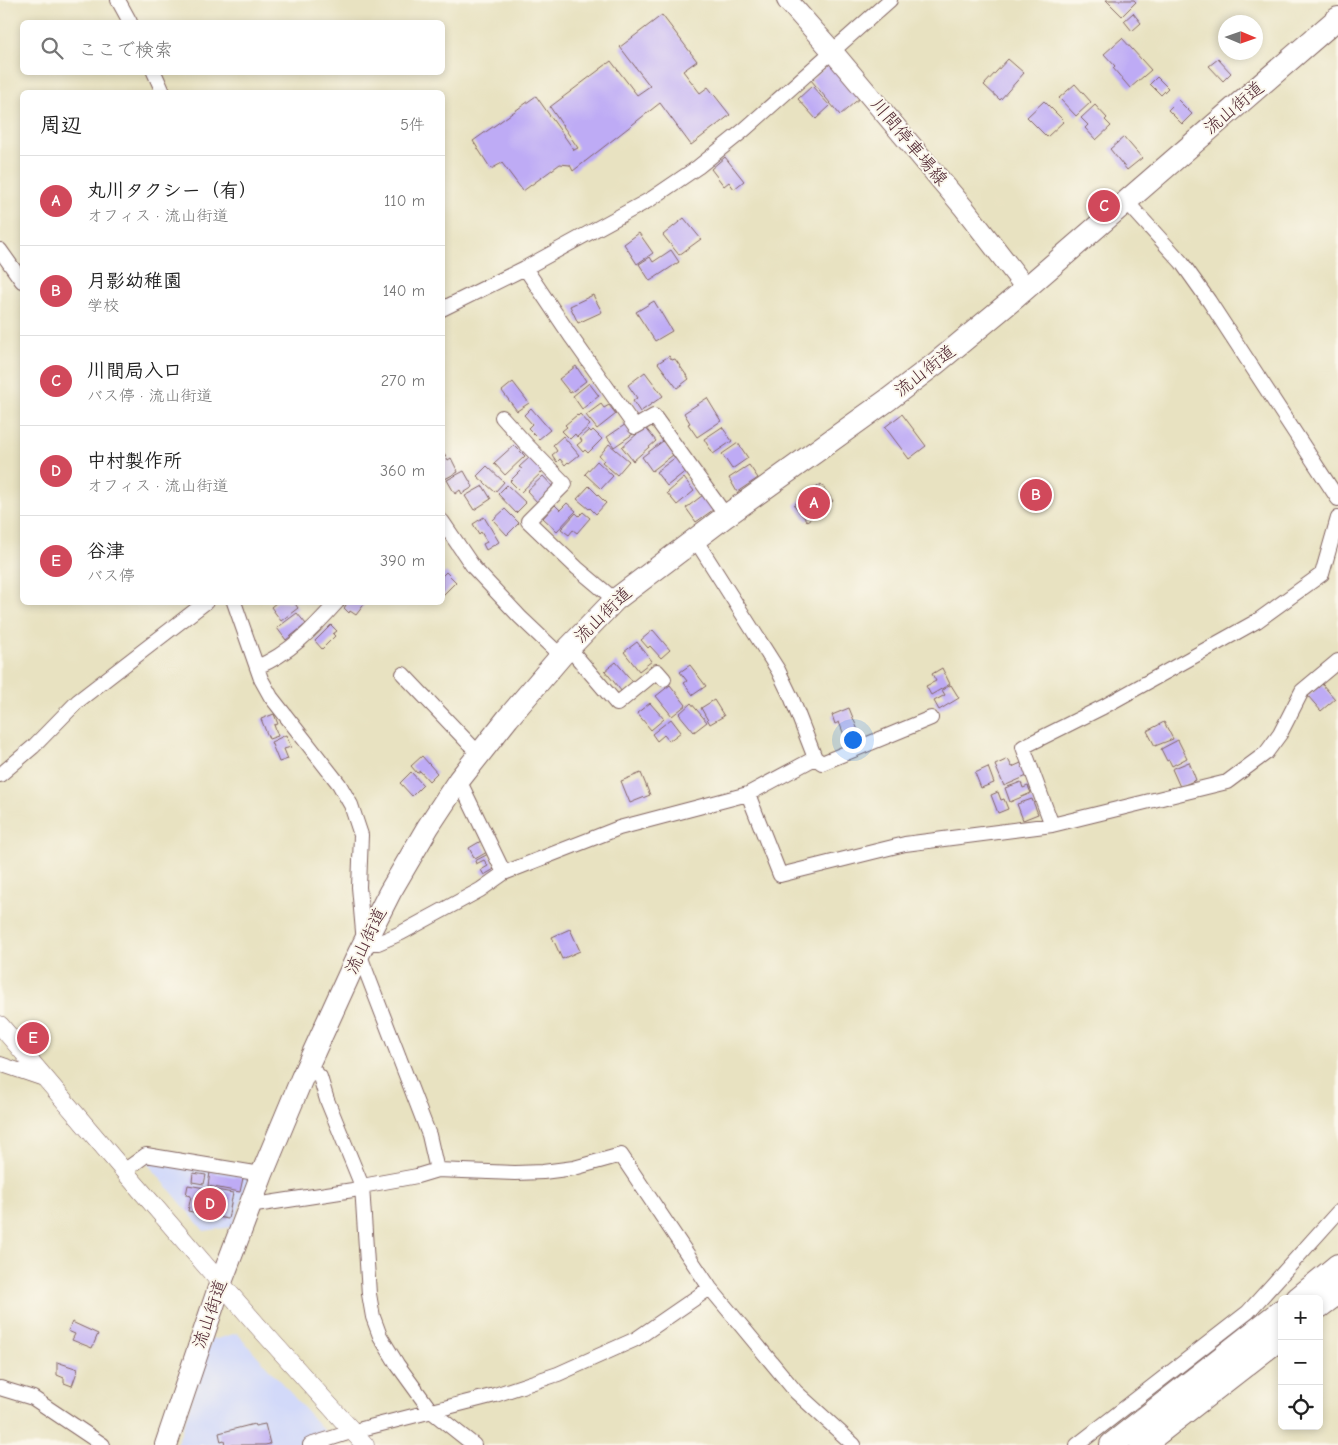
<!DOCTYPE html>
<html lang="ja">
<head>
<meta charset="utf-8">
<style>
	:root { --surface:#fff; --page:#f2f2f2; --text:#222; --muted:#767676; --line:#e0e0e0; --accent:#d1495b }
	body { margin:0; font-family:"Comic Neue","Klee One",sans-serif; background:var(--page); color:var(--text) }
	.controls { position:absolute; right:15px; bottom:15px; display:grid; overflow:hidden; border-radius:8px; box-shadow:0 2px 8px #0003 }
	.controls button { width:45px; height:45px; display:grid; place-items:center; padding:0; border:0; border-bottom:1px solid var(--line); background:var(--surface); color:var(--text); font:25px sans-serif }
	.compass { position:absolute; left:1218px; top:15px; width:45px; height:45px; border-radius:50%; background:var(--surface); box-shadow:0 2px 8px #0003; rotate:92deg }
	.you { position:absolute; left:852px; top:739px; width:18px; height:18px; margin:-12px; border:4px solid #fff; border-radius:50%; background:#1a73e8; box-shadow:0 0 0 8px #1a73e833 }
	.badge { display:grid; place-items:center; width:32px; height:32px; border-radius:50%; background:var(--accent); color:#fff; font-size:16px; font-weight:700 }
	.pin { position:absolute; translate:-50% -50%; border:2px solid #fff; box-shadow:0 1px 5px #0006 }
	.list { margin:0; padding:0; list-style:none }
	h2 { display:flex; justify-content:space-between; align-items:center; height:65px; margin:0; padding:0 20px; font-size:21px }
	h2 small { font-size:16px; font-weight:400; color:var(--muted) }
	.list li { display:grid; grid-template-columns:32px 1fr auto; gap:15px; align-items:center; box-sizing:border-box; height:90px; padding:0 20px; border-top:1px solid var(--line) }
	.list b { display:block; font-size:19px; white-space:nowrap }
	.list p { margin:0; font-size:16px; white-space:nowrap; color:var(--muted) }
	.list em { font-size:16px; font-style:normal; color:var(--muted) }
	.icon { flex:none; width:28px; height:28px; fill:none; stroke:currentColor; stroke-width:2; stroke-linecap:round; stroke-linejoin:round }
	.map { position:relative; flex:none; width:1338px; height:1445px; overflow:hidden }
	.search { position:absolute; background:var(--surface); box-shadow:0 2px 8px #0003; left:20px; top:20px; width:425px; height:55px; display:flex; align-items:center; gap:12px; box-sizing:border-box; padding:0 18px; border-radius:8px; color:var(--muted); font-size:19px }
	.panel { position:absolute; background:var(--surface); box-shadow:0 2px 8px #0003; left:20px; top:90px; width:425px; height:515px; border-radius:8px }
	.map>svg:first-child { display:block }
	.built { fill:#d2d9f9 }
	.building { fill:#beabf5 }
	.lines { fill:none; stroke-linecap:round; stroke-linejoin:round }
	.minor-casing { stroke:#816360; stroke-width:16 }
	.tertiary-casing { stroke:#816360; stroke-width:19 }
	.secondary-casing { stroke:#816360; stroke-width:22 }
	.primary-casing { stroke:#816360; stroke-width:24 }
	.trunk-casing { stroke:#816360; stroke-width:26 }
	.minor { stroke:#fff; stroke-width:14 }
	.tertiary { stroke:#fff; stroke-width:18 }
	.secondary { stroke:#fff; stroke-width:20 }
	.primary { stroke:#fff; stroke-width:22 }
	.trunk { stroke:#fff; stroke-width:24 }
	.labels { text-anchor:middle; dominant-baseline:central; stroke-width:4; stroke-linejoin:round; paint-order:stroke }
	.street-label { font-size:18px; fill:#4a1f2b; stroke:#fbf7ec }
</style>
</head>
<body>
<div class="map">
<svg width="1338" height="1445" viewBox="0 0 1338 1445">
	<rect width="100%" height="100%" fill="#fbf7ec"/>
	<filter id="ink" filterUnits="userSpaceOnUse"><feTurbulence type="fractalNoise" baseFrequency=".02" numOctaves="2"/><feDisplacementMap in="SourceGraphic" scale="10" xChannelSelector="R" yChannelSelector="G"/><feConvolveMatrix kernelMatrix="1 2 1 2 8 2 1 2 1" color-interpolation-filters="sRGB"/></filter>
	<filter id="wash" filterUnits="userSpaceOnUse"><feTurbulence type="fractalNoise" baseFrequency=".0096" numOctaves="4" result="noise"/><feDisplacementMap in="SourceGraphic" scale="20" xChannelSelector="R" yChannelSelector="G"/><feGaussianBlur stdDeviation="1.12" result="paint"/><feColorMatrix in="noise" values="0 0 0 0 0 0 0 0 0 0 0 0 0 0 0 0 0 1.4 0 .05"/><feComposite in="paint" operator="in"/></filter>
	<g filter="url(#wash)">
		<rect width="100%" height="100%" fill="#e8e2c1"/>
		<!-- built -->
		<path class="built" d="M145,1160l106,16 -19,51 -28,4z
			M237,1333l90,101 -14,7 -11,4h-125l35,-107 5,1z"/>
		<g id="blocks">
			<!-- building -->
			<path class="building" d="M1106,0h28l2,2 -14,14z
				M1133,13l8,10 -9,8 -8,-10z
				M662,15l35,46 -14,10 17,22 8,-6 22,28 -39,30 -31,-42 -87,68 -3,-6 -10,-1 -37,27 -21,-28 -11,6 -18,-28 63,-45 38,54 4,-2 -28,-41 61,-46 26,34 13,-9 -30,-39z
				M1122,38l29,32 -21,18 -17,-20 2,-2 -11,-12z
				M1008,59l16,14 -24,27 -16,-15z
				M1218,59l13,14 -8,8 -14,-15z
				M832,62l29,35 -21,18 -29,-35z
				M1157,77l11,11 -7,7 -11,-11z
				M1075,84l16,18 -15,14 -17,-18z
				M812,86l18,20 -14,13 -18,-20z
				M1178,100l14,14 -10,10 -14,-14z
				M1044,101l20,20 -17,16 -20,-20z
				M1095,105l12,13 -2,2 6,6 -15,14 -11,-12 3,-3 -7,-7z
				M1124,137l18,21 -15,12 -17,-21z
				M725,157l19,24 -10,8 -5,-7 -5,4 -13,-17z
				M684,218l17,21 -22,16 -16,-20z
				M639,233l14,20 -16,11 -13,-20z
				M671,250l8,12 -29,19 -11,-17 11,-7 3,5z
				M593,295l9,17 -24,11 -8,-17z
				M654,301l18,30 -17,10 -19,-29z
				M669,356l3,4 3,-1 14,20 -12,9 -19,-25z
				M576,366l10,15 -16,12 -11,-14z
				M645,372l18,24 -23,16 -7,-11 4,-3 -9,-13z
				M513,382l16,21 -12,8 -15,-20z
				M589,383l10,13 -17,13 -9,-13z
				M707,398l14,23 -24,16 -9,-13 2,-1 -6,-10z
				M601,404l3,4 5,-3 7,9 -19,15 -11,-14z
				M531,408l19,22 -11,9 -11,-11 4,-4 -8,-9z
				M580,414l10,11 -13,12 -2,-3 -5,5 -8,-8 5,-4 -2,-2 12,-10 1,1z
				M902,414l24,32 -17,13 -24,-32z
				M626,424l7,10 -19,13 -7,-10z
				M645,427l11,14 -23,20 -11,-14z
				M722,427l10,14 -19,13 -9,-15z
				M589,430l2,2 2,-2 9,9 -14,14 -3,-3 -2,2 -6,-7 5,-4 -2,-3z
				M563,436l16,19 -10,8 -1,-1 -3,3 -5,-6 -3,3 -5,-7 5,-4 -4,-6z
				M663,441l10,14 -21,16 -10,-14z
				M738,443l10,15 -16,11 -10,-15z
				M609,444l20,17 -12,14 -15,-13 2,-2 -5,-4z
				M514,445l11,11 -20,19 -11,-12z
				M444,453l4,7 3,-2 7,14 -15,8 -1,-26z
				M530,457l13,14 -22,21 -11,-11 12,-12 -3,-2z
				M676,457l11,13 -20,16 -11,-14z
				M597,461l16,15 -12,13 -16,-15z
				M749,465l9,13 -21,14 -8,-14z
				M487,466l17,16 -9,10 -18,-16z
				M464,471l9,16 -11,7 -2,-4 -5,4 -8,-14z
				M543,476l11,12 -16,15 -11,-12z
				M684,478l10,13 -17,14 -10,-12z
				M821,484l12,17 -26,20 -13,-16z
				M507,485l19,18 -10,10 -18,-19z
				M483,486l8,13 -17,11 -9,-14z
				M589,486l17,17 -10,11 -6,-6 -1,1 -12,-10z
				M703,495l10,15 -17,12 -10,-14z
				M567,503l9,8 -19,20 -14,-13 12,-13 5,5z
				M505,509l14,14 -12,12 -14,-15z
				M583,512l7,6 -13,15 -4,-3 -4,5 -8,-6 15,-16 3,3z
				M484,517l15,25 -13,8 -3,-6 4,-2 -6,-10 -2,2 -6,-10z
				M446,572l10,10 -14,14v-20z
				M277,602h17l4,6 -17,13 -10,-14z
				M348,602h18l-10,13 -6,-4 -1,2 -5,-5z
				M297,613l9,11 -20,16 -9,-12z
				M331,625l6,6 -4,3 2,2 -13,13 -7,-8z
				M653,630l17,20 -9,8 -11,-12 -2,2 -7,-8z
				M637,642l15,19 -13,10 -15,-19z
				M616,662l17,20 -11,10 -17,-21z
				M690,665l16,21 -13,9 -9,-12 3,-2 -7,-9z
				M942,668l8,16 -19,11 -5,-9 10,-5 -4,-7z
				M1322,684l13,15 -14,12 -13,-15z
				M670,685l16,20 -14,11 -16,-20z
				M951,685l8,13 -20,12 -5,-9 11,-6 -3,-5z
				M714,700l10,16 -14,8 -9,-16z
				M650,703l14,16 -13,11 -14,-17z
				M691,703l16,19 -13,10 -15,-18z
				M849,708l13,32 -14,5 -9,-23 -4,2 -3,-9z
				M274,714l4,10 -4,1 4,11 -9,3 -8,-20z
				M671,719l10,13 -12,9 -5,-6 -7,6 -5,-7z
				M1164,722l9,17 -18,7 -8,-15z
				M286,735l5,12 -7,2 4,10 -9,3 -8,-20z
				M1178,740l9,18 -15,8 -3,-6 -2,1 -6,-12z
				M422,756l15,17 -8,8 -9,-10 -3,2 -6,-7z
				M1008,759l4,8 9,-4 6,13 -23,10 -9,-21z
				M1189,762l7,18 -16,7 -8,-18z
				M988,767l6,16 -13,5 -6,-15z
				M411,772l12,13 -11,11 -12,-13z
				M641,773l9,22 -20,8 -9,-22z
				M1021,782l2,6 5,-2 3,7 -21,9 -5,-14z
				M998,792l3,8 3,-1 4,10 -10,4 -7,-18z
				M1032,799l6,15 -15,6 -6,-16z
				M481,841l6,11 -12,7 -6,-11z
				M488,854l8,14 -12,7 -3,-5 7,-4 -4,-6 -8,4 -1,-3z
				M570,929l10,22 -18,8 -10,-22z
				M210,1172l33,6 -3,14 -32,-6z
				M193,1173l13,2 -2,9 -12,-2z
				M188,1185l45,8 -5,26 -40,-8 3,-15 -5,-1z
				M72,1322l26,12 -6,14 -20,-8 3,-6 -7,-3z
				M57,1362l21,7 -6,17 -8,-3v-5l-7,-3z
				M254,1424l1,2 10,-2 5,20 -5,1h-40l-1,-4 -3,1 -2,-9z"/>
		</g>
	</g>
	<g filter="url(#ink)">
		<use href="#blocks" fill-opacity="0" stroke="#816360" stroke-width="1"/>
		<g class="lines">
			<defs>
				<path id="minor" d="M118,0l12,22
					M154,72l9,20
					M1126,201l56,62 27,38 129,198
					M0,250l22,31
					M525,268l47,70 63,89 19,-11 72,100
					M442,309l83,-41 126,-69 47,-32 46,-37 146,-130
					M502,417l25,28 38,39 -37,37 49,47 38,32
					M442,521l32,47 46,49 41,39
					M234,602l27,77 10,18 68,87 12,21 10,30 -2,52 5,56h14l23,-10 79,-43 24,-17
					M569,648l48,56 40,-33 7,8
					M257,667c32,-13 57,-39 80,-65
					M403,674l76,80
					M815,758l7,5 109,-45
					M0,775l33,-28 45,-46 128,-99
					M459,780l45,93 115,-45 129,-34 67,-36 -23,-59 -14,-29 -83,-131
					M748,794l32,81 125,-31 147,-19 175,-43 39,-29 14,-19 22,-43 36,-30
					M1052,825l-29,-78 80,-40 154,-86 65,-47 16,-56
					M359,953l70,182 8,35
					M0,1064l47,16
					M308,1065l12,12 7,23 35,86 7,108 4,23 7,19 17,28 34,47 43,34
					M124,1171l22,-16 116,19
					M249,1206l104,-16 9,-4 55,-10 20,-6 78,3 28,-1 31,-4 47,-13 89,133 86,104 58,53
					M0,1388l33,10 70,47
					M310,1445l44,-14 141,-36 63,-21 78,-35 74,-51
					M1077,1445l171,-133 90,-100"/>
				<path id="tertiary" d="M0,1025l124,146 133,154 108,120"/>
				<path id="secondary" d="M787,0l46,52 131,156 62,80"/>
				<path id="primary" d="M166,1445l55,-163 41,-108 40,-96 57,-125 31,-61 38,-65 31,-47 49,-62 53,-62 54,-56 111,-84 163,-117 46,-35 81,-67 322,-279"/>
				<path id="trunk" d="M1298,1299l40,-33
					M1319,1306l19,-14
					M1112,1445l170,-134
					M1142,1445l140,-109"/>
			</defs>
			<!-- minor casing -->
			<use href="#minor" class="minor-casing"/>
			<!-- tertiary casing -->
			<use href="#tertiary" class="tertiary-casing"/>
			<!-- secondary casing -->
			<use href="#secondary" class="secondary-casing"/>
			<!-- primary casing -->
			<use href="#primary" class="primary-casing"/>
			<!-- trunk casing -->
			<use href="#trunk" class="trunk-casing"/>
			<!-- minor -->
			<use href="#minor" class="minor"/>
			<!-- tertiary -->
			<use href="#tertiary" class="tertiary"/>
			<!-- secondary -->
			<use href="#secondary" class="secondary"/>
			<!-- primary -->
			<use href="#primary" class="primary"/>
			<!-- trunk -->
			<use href="#trunk" class="trunk"/>
		</g>
	</g>
	<g class="labels">
		<!-- street labels -->
		<g class="street-label">
			<text transform="translate(1234 108) rotate(-40)">流山街道</text>
			<text transform="translate(909 142) rotate(50)">川間停車場線</text>
			<text transform="translate(925 371) rotate(-38)">流山街道</text>
			<text transform="translate(603 615) rotate(-44)">流山街道</text>
			<text transform="translate(366 941) rotate(-64)">流山街道</text>
			<text transform="translate(210 1314) rotate(-71)">流山街道</text>
		</g>
	</g>
</svg>
<div class="controls">
<button>+</button>
<button>−</button>
<button><svg class="icon" aria-label="locate" viewBox="0 0 24 24"><circle cx="12" cy="12" r="6"/><path d="M12 2v4M12 18v4M2 12h4M18 12h4"/></svg></button>
</div>
<svg class="compass" viewBox="-18 -18 36 36"><path d="M0-13l5 13h-10z" fill="#e53935"/><path d="M0 13l5-13h-10z" fill="#767676"/></svg>
<div class="you"></div>
<div class="pin badge" style="left:814px;top:503px">A</div>
<div class="pin badge" style="left:1036px;top:495px">B</div>
<div class="pin badge" style="left:1104px;top:206px">C</div>
<div class="pin badge" style="left:210px;top:1204px">D</div>
<div class="pin badge" style="left:33px;top:1038px">E</div>
<div class="search"><svg class="icon" aria-label="search" viewBox="0 0 24 24"><circle cx="10" cy="10" r="6"/><path d="M15 15l6 6"/></svg>ここで検索</div>
<section class="panel">
<h2>周辺<small>5件</small></h2>
<ul class="list">
<li><span class="badge">A</span><div><b>丸川タクシー（有）</b><p>オフィス · 流山街道</p></div><em>110 m</em></li>
<li><span class="badge">B</span><div><b>月影幼稚園</b><p>学校</p></div><em>140 m</em></li>
<li><span class="badge">C</span><div><b>川間局入口</b><p>バス停 · 流山街道</p></div><em>270 m</em></li>
<li><span class="badge">D</span><div><b>中村製作所</b><p>オフィス · 流山街道</p></div><em>360 m</em></li>
<li><span class="badge">E</span><div><b>谷津</b><p>バス停</p></div><em>390 m</em></li>
</ul>
</section>
</div>
</body>
</html>
